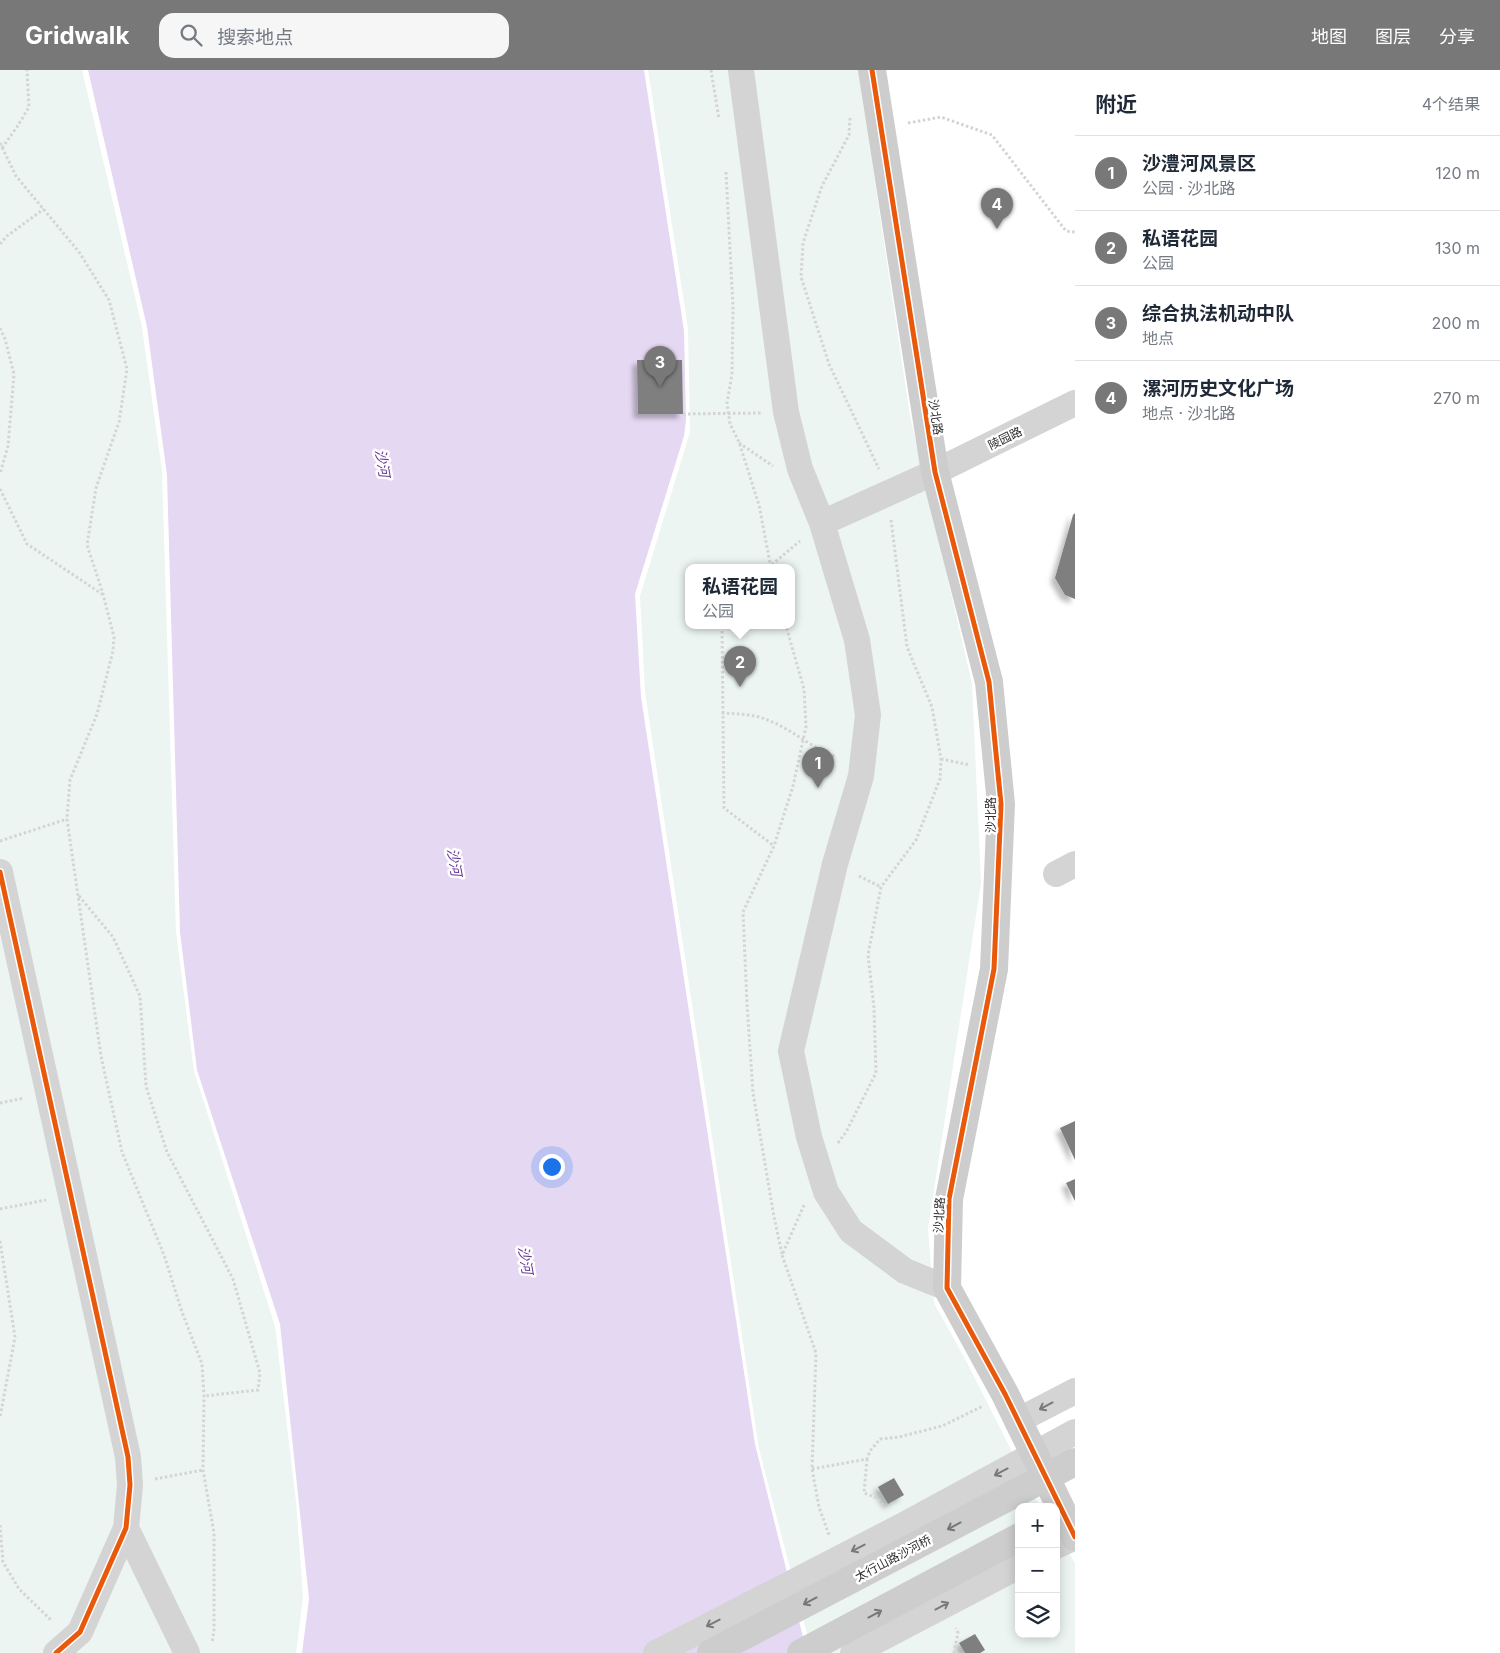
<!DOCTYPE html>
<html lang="zh">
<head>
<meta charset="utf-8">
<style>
	:root { --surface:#fff; --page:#f6f6f7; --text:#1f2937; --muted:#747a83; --line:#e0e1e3; --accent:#787878 }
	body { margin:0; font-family:Inter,"Noto Sans SC",sans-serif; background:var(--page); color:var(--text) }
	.controls { position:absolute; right:15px; bottom:15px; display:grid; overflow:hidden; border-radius:10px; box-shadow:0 2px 12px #0003 }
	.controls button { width:45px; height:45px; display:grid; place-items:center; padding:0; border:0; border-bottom:1px solid var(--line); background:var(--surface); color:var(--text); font:25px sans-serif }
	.you { position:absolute; left:551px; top:1096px; width:18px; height:18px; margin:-12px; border:4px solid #fff; border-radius:50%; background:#1a73e8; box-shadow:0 0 0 8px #1a73e833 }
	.badge { display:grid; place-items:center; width:32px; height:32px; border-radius:50%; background:var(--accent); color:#fff; font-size:16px; font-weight:700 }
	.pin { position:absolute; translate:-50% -41px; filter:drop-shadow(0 1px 2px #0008) }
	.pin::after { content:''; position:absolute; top:26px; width:18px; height:15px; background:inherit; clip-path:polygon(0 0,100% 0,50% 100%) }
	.popup { position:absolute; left:685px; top:494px; width:110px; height:65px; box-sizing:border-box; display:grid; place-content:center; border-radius:10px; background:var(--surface); filter:drop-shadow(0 1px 4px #0005); font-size:16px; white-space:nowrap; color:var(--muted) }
	.popup b { font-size:19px; color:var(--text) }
	.popup::after { content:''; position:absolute; left:50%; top:100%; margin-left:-10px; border:10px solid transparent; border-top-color:var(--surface) }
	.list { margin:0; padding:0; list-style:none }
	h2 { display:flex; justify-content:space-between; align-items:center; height:65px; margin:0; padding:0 20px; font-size:21px }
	h2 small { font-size:16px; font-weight:400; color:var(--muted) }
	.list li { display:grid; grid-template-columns:32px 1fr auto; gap:15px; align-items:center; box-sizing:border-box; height:75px; padding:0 20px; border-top:1px solid var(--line) }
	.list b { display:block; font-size:19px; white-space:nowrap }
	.list p { margin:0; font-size:16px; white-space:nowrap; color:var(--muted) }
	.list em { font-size:16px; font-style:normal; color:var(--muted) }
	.icon { flex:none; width:28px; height:28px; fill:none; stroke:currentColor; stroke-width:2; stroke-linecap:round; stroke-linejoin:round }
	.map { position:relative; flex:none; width:1075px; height:1583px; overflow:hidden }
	header { display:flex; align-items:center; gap:30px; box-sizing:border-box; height:70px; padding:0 25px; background:var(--accent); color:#fff }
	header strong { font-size:24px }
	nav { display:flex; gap:28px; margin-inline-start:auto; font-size:18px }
	.search { width:350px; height:45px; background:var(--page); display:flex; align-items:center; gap:12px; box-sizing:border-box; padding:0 18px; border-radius:15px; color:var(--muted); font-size:19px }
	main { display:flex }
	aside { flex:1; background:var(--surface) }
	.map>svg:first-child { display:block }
	.green { fill:#ecf5f1; fill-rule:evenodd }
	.water { fill:#e5d8f3 }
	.building { fill:#7f7f7f; filter:url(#shadow) }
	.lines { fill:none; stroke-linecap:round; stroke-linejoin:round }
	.path { stroke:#d4d4d4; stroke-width:3; stroke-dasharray:2.5 2.5; stroke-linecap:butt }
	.street { stroke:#d4d4d4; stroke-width:26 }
	.secondary { stroke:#cdcdcd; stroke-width:28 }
	.cycleway-casing { stroke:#fff; stroke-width:8 }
	.cycleway { stroke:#e8590c; stroke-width:5 }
	.oneway { stroke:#797979 }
	.oneway2 { stroke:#767676 }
	.labels { text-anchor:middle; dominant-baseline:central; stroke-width:5; stroke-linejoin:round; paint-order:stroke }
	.street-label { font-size:12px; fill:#2f2f2f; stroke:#fff }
	.water-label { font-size:14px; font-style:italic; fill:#663996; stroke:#fff }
</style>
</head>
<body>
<header>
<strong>Gridwalk</strong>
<div class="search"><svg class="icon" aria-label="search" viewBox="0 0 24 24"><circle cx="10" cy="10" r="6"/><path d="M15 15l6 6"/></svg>搜索地点</div>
<nav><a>地图</a><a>图层</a><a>分享</a></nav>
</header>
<main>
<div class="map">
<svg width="1075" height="1583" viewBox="0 0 1075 1583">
	<defs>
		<filter id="shadow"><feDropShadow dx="-4.5" dy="4.5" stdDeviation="2.5" flood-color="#0004"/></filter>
	</defs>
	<rect width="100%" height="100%" fill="#fff"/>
	<!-- green -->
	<path class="green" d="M0,0h82l60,257 20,144 14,461 18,139 81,255 21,175 7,96 -7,56h-296z
		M648,0h210l52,346 62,268 9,199 -53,346 6,74 29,52 77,152h-21v127h37v-101l19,30v90h-263l-53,-204 -114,-757 -5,-96 50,-164 -2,-104zM689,498h102v58h-102z"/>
	<!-- water -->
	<path class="water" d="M88,0h556l40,261 2,90 -2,15 -49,158 6,103 114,747 52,209h-505l7,-54 -29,-275 -83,-254 -17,-138 -13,-457 -20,-148z"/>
	<!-- building -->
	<path class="building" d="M637,290h45l1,54h-45z
		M1075,443v86l-10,-4 -10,-17 18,-63z
		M1075,1051v39l-15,-32z
		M1075,1109v22l-9,-18z
		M894,1408l10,17 -16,9 -10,-17z
		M975,1564l10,16 -5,3h-15l-6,-10z"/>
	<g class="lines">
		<!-- path -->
		<path class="path" d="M711,0l8,49
			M850,48l-1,17 -27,51 -19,57 -2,34 28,87 50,105
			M908,53l33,-6 51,18 74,96 9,1
			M0,73l16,33 63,76 30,48 18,69 -8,53 -23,66 -9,57 16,49 11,43 -1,14 -16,63 -27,66 -3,39 34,237 21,96 42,103 18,57 20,52 2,32 -1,74 11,63v97l-2,13
			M2,78l15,-21 12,-20 -2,-37
			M726,102l7,135 -1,67 -5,29 3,21 9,18 20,63 12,63
			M0,174l7,-8 37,-27
			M0,258l5,11 9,35 -6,72 -8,28
			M683,344l78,-1
			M739,373l34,23
			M0,419l27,55 75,50
			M768,498l32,-27
			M722,556l2,182 50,38
			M722,643c14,1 30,1 43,6 26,9 46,29 71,38
			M941,689l29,6
			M0,771l67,-22
			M859,806l22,11
			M79,826l34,41 27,59 6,90 21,66 66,127 27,94 -2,17 -54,6
			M0,1033l24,-5
			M838,1073l8,-11 30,-59 -2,-65 -6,-53 13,-68 35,-47 24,-61 1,-20 -9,-52 -25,-60 -16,-127
			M804,1135l-22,50 34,98 -4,116 7,38 10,28
			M0,1139l46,-9
			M0,1171l15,96 -15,80
			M782,1184l-8,-37 -21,-124 -6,-89 -4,-92 31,-66 19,-60 13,-59 -2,-38 -18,-63
			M867,1389l-3,34 13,5 7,8
			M812,1399l55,-10 3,-8 10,-12 19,-2 43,-11 41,-20
			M155,1409l48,-9
			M0,1455l3,37 16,27 33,32
			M954,1583l4,-20 -2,-5"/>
		<!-- street -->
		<path class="street" d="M741,0l45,342 14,57 22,54 35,117 11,75 -7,61 -26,88 -44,187 18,86 17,55 25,39 54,40 42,17
			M822,453l113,-51 140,-69
			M0,802l128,585 2,28 -4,43 -46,104 -24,21
			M1056,804l19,-10
			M1017,1351l58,-30
			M126,1458l61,125
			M1056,1476l19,-9
			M656,1583l246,-127 173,-94
			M853,1583l166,-87"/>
		<!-- secondary -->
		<path class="secondary" d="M872,0l63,402 54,210 12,122 -7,165 -45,230 -2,89 58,106 70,143
			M711,1583l364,-191
			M801,1583l218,-116"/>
		<defs>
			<path id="cycleway" d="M872,0l63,402 54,210 12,122 -7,165 -45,230 -2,89 58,106 70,143
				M0,802l128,585 2,28 -4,43 -46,104 -24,21"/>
		</defs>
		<!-- cycleway casing -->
		<use href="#cycleway" class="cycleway-casing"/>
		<!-- cycleway -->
		<use href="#cycleway" class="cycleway"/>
	</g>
	<!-- one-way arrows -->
	<defs><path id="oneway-shaft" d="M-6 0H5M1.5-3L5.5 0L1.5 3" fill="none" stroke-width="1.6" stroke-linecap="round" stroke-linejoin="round" transform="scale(1.25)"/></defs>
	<g class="oneway">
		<use href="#oneway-shaft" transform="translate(1046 1336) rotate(152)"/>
		<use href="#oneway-shaft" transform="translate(1001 1402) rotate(152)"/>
		<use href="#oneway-shaft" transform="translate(858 1478) rotate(153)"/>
		<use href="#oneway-shaft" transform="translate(942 1536) rotate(-28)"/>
		<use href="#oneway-shaft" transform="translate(713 1553) rotate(153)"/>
	</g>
	<g class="oneway2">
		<use href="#oneway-shaft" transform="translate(954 1456) rotate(152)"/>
		<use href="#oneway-shaft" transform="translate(810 1531) rotate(152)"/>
		<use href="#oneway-shaft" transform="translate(875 1544) rotate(-28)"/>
	</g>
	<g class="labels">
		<!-- street labels -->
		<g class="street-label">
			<text transform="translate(936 347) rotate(81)">沙北路</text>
			<text transform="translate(1005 368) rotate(-26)">陵园路</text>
			<text transform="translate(990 745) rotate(-90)">沙北路</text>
			<text transform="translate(939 1145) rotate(-87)">沙北路</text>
			<text transform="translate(893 1488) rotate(-28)">太行山路沙河桥</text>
		</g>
		<!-- water labels -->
		<g class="water-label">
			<text transform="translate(383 393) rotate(80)">沙河</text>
			<text transform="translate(455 792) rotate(80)">沙河</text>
			<text transform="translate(526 1190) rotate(80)">沙河</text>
		</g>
	</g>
</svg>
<div class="controls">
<button>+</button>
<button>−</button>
<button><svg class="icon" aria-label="layers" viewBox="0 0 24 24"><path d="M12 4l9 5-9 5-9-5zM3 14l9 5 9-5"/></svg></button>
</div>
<div class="you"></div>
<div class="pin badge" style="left:818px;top:718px">1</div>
<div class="pin badge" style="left:740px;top:617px">2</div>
<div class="popup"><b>私语花园</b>公园</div>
<div class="pin badge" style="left:660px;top:317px">3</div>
<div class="pin badge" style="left:997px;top:159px">4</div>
</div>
<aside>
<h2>附近<small>4个结果</small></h2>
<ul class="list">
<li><span class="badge">1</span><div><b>沙澧河风景区</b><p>公园 · 沙北路</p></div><em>120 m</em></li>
<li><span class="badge">2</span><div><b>私语花园</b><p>公园</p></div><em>130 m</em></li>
<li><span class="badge">3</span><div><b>综合执法机动中队</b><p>地点</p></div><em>200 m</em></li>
<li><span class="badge">4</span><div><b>漯河历史文化广场</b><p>地点 · 沙北路</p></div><em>270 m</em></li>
</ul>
</aside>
</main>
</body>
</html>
